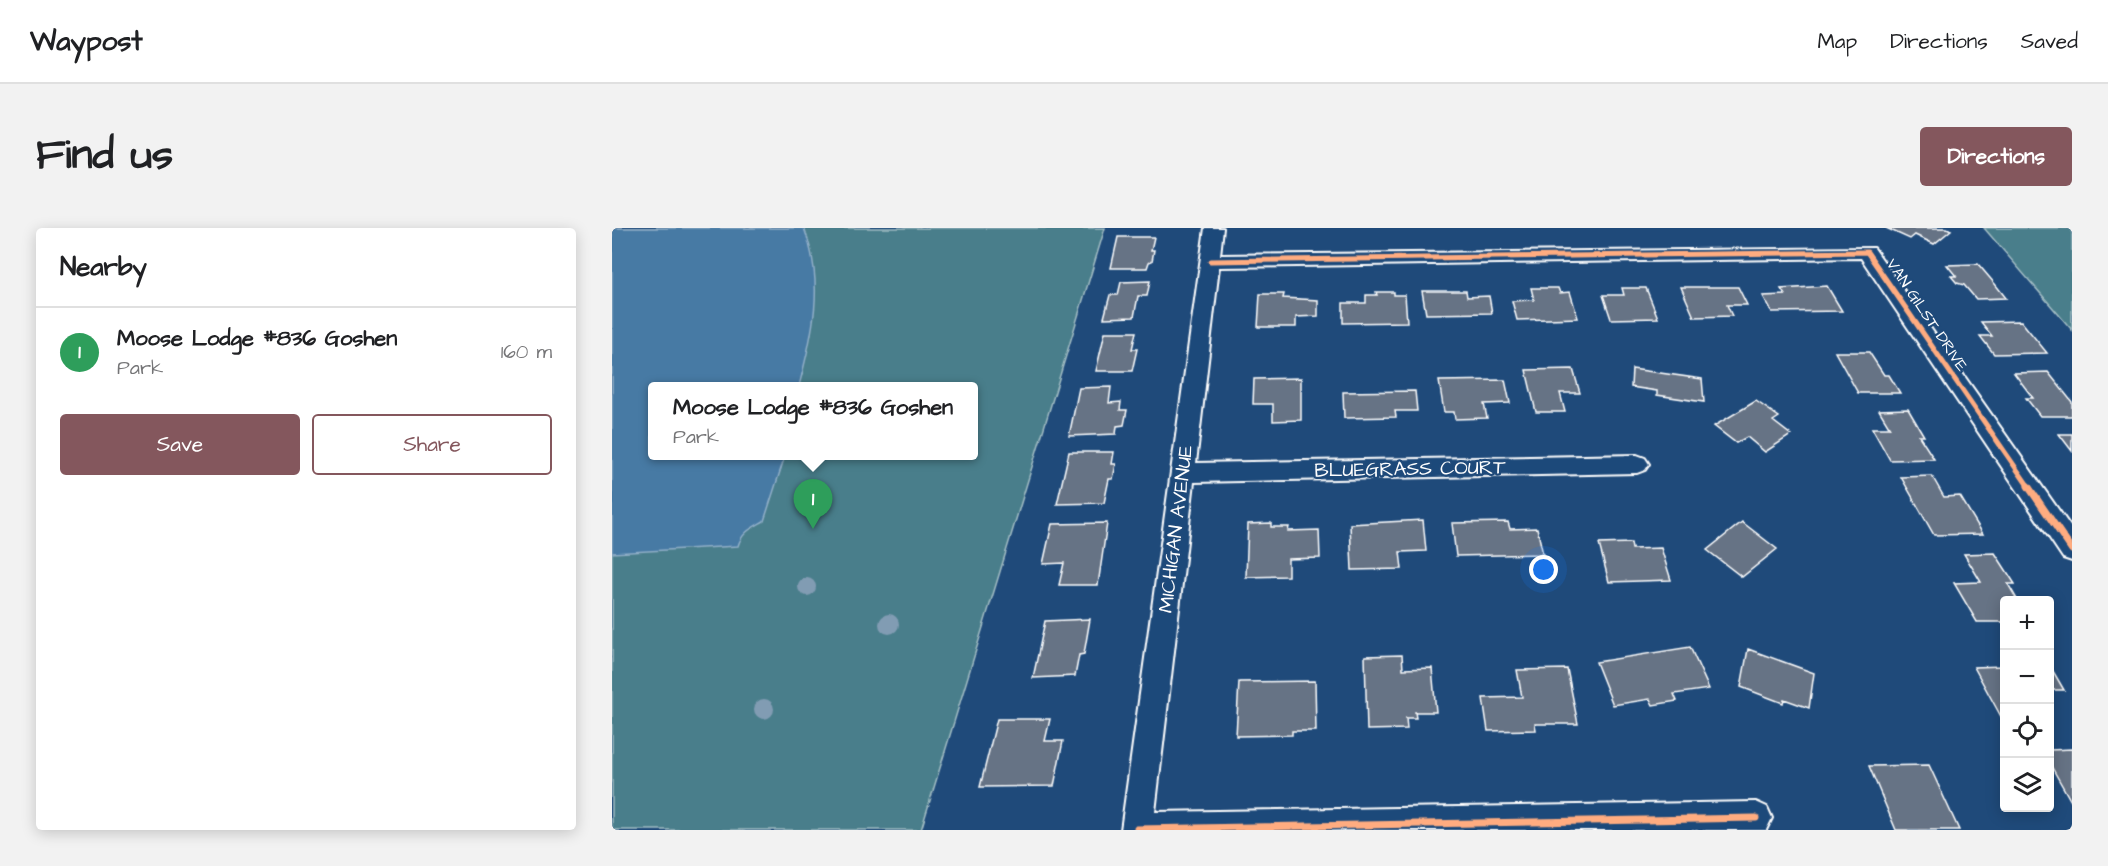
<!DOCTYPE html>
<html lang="en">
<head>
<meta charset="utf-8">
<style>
	:root { --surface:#fff; --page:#f2f2f2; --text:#202124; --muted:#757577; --line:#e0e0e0; --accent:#84575d }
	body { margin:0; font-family:"Architects Daughter",sans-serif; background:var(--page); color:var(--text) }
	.controls { position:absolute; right:18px; bottom:18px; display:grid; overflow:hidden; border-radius:6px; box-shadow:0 3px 15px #0003 }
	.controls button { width:54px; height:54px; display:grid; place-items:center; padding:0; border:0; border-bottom:2px solid var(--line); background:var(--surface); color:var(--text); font:30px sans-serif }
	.you { position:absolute; left:932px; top:342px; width:21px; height:21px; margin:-15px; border:4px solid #fff; border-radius:50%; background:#1a73e8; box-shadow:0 0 0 9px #1a73e833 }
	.badge { display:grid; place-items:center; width:39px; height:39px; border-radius:50%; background:var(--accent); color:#fff; font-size:20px; font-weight:700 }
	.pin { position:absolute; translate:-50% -50px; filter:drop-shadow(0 2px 3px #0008) }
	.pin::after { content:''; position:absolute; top:32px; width:21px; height:18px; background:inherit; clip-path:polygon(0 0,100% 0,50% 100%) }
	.popup { position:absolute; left:36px; top:154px; width:330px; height:78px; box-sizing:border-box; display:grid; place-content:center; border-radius:6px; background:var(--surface); filter:drop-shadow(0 2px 4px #0005); font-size:20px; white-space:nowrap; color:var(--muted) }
	.popup b { font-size:22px; color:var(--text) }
	.popup::after { content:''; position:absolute; left:50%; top:100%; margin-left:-12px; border:12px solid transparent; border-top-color:var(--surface) }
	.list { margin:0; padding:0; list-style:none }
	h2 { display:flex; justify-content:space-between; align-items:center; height:78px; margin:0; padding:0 24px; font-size:26px }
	h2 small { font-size:20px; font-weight:400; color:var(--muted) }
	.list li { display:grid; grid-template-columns:39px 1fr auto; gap:18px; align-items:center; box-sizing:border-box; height:90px; padding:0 24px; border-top:2px solid var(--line) }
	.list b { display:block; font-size:22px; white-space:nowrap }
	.list p { margin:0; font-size:20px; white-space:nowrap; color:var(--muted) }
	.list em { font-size:20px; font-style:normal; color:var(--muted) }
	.actions { display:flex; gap:12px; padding:18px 24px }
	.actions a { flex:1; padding:14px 0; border:2px solid var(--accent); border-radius:6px; text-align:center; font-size:21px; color:var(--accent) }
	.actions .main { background:var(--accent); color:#fff }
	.icon { flex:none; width:33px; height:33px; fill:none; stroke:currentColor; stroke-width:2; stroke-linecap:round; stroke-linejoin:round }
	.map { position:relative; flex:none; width:1460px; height:602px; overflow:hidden; border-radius:6px }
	header { display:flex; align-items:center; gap:36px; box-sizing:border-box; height:84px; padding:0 30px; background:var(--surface); border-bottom:2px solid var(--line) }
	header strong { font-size:28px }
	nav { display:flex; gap:33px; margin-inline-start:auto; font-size:21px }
	.intro { display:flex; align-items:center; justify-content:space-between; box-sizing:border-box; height:144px; padding:0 36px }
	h1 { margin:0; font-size:42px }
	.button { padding:15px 27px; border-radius:6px; background:var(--accent); color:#fff; font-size:21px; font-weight:700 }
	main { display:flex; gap:36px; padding:0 36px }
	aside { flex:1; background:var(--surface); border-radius:6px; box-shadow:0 3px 15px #0003 }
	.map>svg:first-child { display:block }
	.green { fill:#4a7e8b; stroke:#a4bec5; stroke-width:1.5; fill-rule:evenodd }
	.water { fill:#477aa4; stroke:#91afc8; stroke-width:1.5 }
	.building { fill:#667385; stroke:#fff; stroke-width:1.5 }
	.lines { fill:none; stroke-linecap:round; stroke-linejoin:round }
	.street-casing { stroke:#fff; stroke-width:4 }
	.street { fill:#1f4a7a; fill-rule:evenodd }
	.cycleway-far1-casing { stroke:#1f4a7a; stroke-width:8 }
	.cycleway-casing { stroke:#1f4a7a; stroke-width:10 }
	.cycleway-far1 { stroke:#ffac80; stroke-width:5 }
	.cycleway { stroke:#ffac80; stroke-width:7 }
	.tree { fill:#819cb3 }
	.labels { text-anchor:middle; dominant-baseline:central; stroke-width:4.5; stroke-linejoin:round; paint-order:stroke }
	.far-street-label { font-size:16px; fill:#fff; stroke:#1f4a7a }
	.street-label { font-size:20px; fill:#fff; stroke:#1f4a7a }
</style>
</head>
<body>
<header>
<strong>Waypost</strong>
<nav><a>Map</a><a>Directions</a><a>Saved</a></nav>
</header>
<div class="intro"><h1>Find us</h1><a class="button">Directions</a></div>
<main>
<aside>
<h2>Nearby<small></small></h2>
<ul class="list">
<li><span class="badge" style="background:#2e9e5b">1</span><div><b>Moose Lodge #836 Goshen</b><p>Park</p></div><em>160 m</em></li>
</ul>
<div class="actions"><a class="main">Save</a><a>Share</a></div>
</aside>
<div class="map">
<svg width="1460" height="602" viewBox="0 0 1460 602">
	<rect width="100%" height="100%" fill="#1f4a7a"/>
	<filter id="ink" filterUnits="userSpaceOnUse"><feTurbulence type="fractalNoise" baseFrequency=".0167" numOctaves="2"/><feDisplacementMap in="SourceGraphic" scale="12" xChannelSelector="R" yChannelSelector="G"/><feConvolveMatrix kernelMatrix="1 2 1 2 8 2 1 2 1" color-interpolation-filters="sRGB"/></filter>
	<g filter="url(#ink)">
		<!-- green -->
		<path class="green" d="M0,0h493l-184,602h-309zM40,158h322v70h-322z
			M1372,0h88v102z"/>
		<!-- water -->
		<path class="water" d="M0,0h192c21,56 9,103 -5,158h-147v70h133l-21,65c-12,7 -22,11 -26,25l-126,7z"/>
		<!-- building -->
		<path class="building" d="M1274,0h61l4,2 -17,14 -19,-9 -5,4z
			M506,9h36l-3,13h3l-2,11 -3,1 -2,6h-36z
			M1366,36l17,20 11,14 -30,1 -12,-14 -7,-2 -6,-7h5l-9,-11z
			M538,53l-3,15h-9l-4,21 -30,1 6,-23h8l3,-13z
			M1215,58l15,25 -70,1 -9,-16 22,-1 -4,-6z
			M1069,59h57l9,18h-20l5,11 -38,1z
			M919,60h27l2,5 10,-1 8,26 -61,2 -5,-19 22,-1z
			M1010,60h24l12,30 -47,1 -8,-24h21z
			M810,63h44l1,6 22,-1 3,17 -66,1z
			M764,64h18v3h11l2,27 -64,1v-20h23v-8h11z
			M648,66h24l-1,4 35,2v16l-22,1v10h-38z
			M1409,93l26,32 -53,1 -14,-18h12l-11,-14z
			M493,104h31l-4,17h5l-5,22h-36z
			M1223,124h34l15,23h5l11,18h-42z
			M961,141l7,24h-20l5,19h-29l-10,-42z
			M1020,141l70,10 2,23 -47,-7v-4l-26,-4z
			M1436,144l24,30v14h-32l-14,-18h7l-19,-25z
			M689,150v42l-28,1v-17h-20l1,-25z
			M893,152l5,23 -26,1 3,14 -32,1 -1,-7h-10l-5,-31z
			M499,159l-2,16 12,-1 -1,8h7l-3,15 -7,1 -1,8 -47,2 10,-48z
			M803,163l2,20h-22l1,6 -52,1 -1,-26z
			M1144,173l23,16 -6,4 18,14 -26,17 -18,-15 -11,6 -22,-17z
			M1296,181l16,27h-5l15,23 -44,1 -18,-32h18l-11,-18z
			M1447,206h13v17z
			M457,224h45l-2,12h4l-3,15h-4l-5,24 -47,1z
			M1320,248l12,21 16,-1 23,38 -49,1 -33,-58z
			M811,292l3,31 -26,1 2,17 -50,1 -2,-46z
			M896,294l2,7 27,-1 6,26 -87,2 -4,-33z
			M1130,294l35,27 -35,28 -35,-27z
			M495,295l-9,62h-39l5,-22 -21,1 9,-40z
			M659,295v4h18l-1,4 31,-1 1,28 -32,1v17l-42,1 2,-53z
			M1019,315l1,6 29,-1 10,32 -62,2 -10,-38z
			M1383,325l20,31h-7l10,17h-14v21h-27l-23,-39 27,-1 -17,-28z
			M478,391l-6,35 -5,1 -4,21 -42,2 12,-57z
			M1078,419l19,42 -35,5 3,7 -24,4 -3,-6 -37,6 -17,-43z
			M1136,421l66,24 -5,35 -25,-9 -1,4 -42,-16z
			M790,427l1,14 29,-1 4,44h-21l1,6h-10l1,11 -40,1 -2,-74z
			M1392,438v56l-30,-55z
			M1438,438l14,24h-14z
			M955,441l11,55h-43l1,6 -48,1 -5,-33 39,-1 -5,-27z
			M703,453l1,50h-24v4l-56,1 3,-54z
			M385,491h53l-5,22h18l-9,45 -74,1z
			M1460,521v54l-22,-39v-14z
			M1317,537l30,65h-63l-27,-64z"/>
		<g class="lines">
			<defs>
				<path id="street" d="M593,0h18l-3,27 654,-7 198,281v32l-9,-3 -202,-300 -642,9 -23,196 441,-8 8,3 4,6 -4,6 -8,3 -443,9 -39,330 601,-10 11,5 5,11 -6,12h-645z"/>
			</defs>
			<!-- street casing -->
			<use href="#street" class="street-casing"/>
			<!-- street -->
			<use href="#street" class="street"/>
			<defs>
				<path id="cycleway-far1" d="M598,33l657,-9 162,235"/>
				<path id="cycleway" d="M1416,258l44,64
					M525,601l619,-11"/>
			</defs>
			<!-- cycleway-far1 casing -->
			<use href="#cycleway-far1" class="cycleway-far1-casing"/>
			<!-- cycleway casing -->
			<use href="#cycleway" class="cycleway-casing"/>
			<!-- cycleway-far1 -->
			<use href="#cycleway-far1" class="cycleway-far1"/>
			<!-- cycleway -->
			<use href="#cycleway" class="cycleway"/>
		</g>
		<!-- trees -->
		<g class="tree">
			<circle cx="195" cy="359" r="9"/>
			<circle cx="277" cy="396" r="10"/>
			<circle cx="152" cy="481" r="10"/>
		</g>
	</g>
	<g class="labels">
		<!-- far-street labels -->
		<g class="far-street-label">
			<text transform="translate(1315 87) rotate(56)">VAN GILST DRIVE</text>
		</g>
		<!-- street labels -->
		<g class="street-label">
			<text transform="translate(798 241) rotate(-1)">BLUEGRASS COURT</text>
			<text transform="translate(564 301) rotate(-83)">MICHIGAN AVENUE</text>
		</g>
	</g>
</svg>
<div class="controls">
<button>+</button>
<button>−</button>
<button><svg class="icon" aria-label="locate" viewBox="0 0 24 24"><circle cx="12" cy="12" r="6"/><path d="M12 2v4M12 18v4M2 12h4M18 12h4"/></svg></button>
<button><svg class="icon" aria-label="layers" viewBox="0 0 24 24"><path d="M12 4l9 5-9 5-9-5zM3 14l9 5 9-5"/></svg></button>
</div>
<div class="you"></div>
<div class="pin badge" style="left:201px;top:301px;background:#2e9e5b">1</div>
<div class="popup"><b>Moose Lodge #836 Goshen</b>Park</div>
</div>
</main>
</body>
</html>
